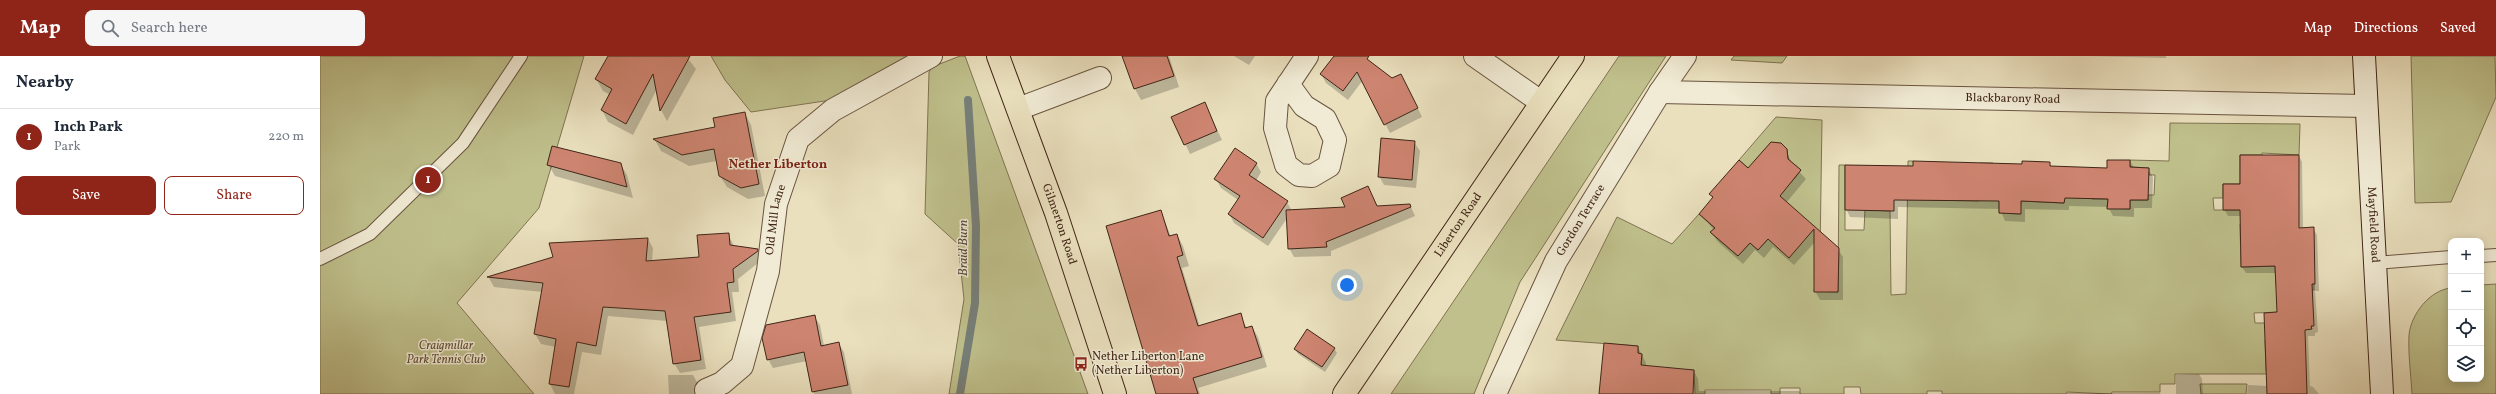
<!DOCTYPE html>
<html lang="en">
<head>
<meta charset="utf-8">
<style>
	:root { --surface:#fff; --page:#f6f6f7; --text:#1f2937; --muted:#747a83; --line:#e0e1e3; --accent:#8f2418 }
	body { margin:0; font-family:Vollkorn,serif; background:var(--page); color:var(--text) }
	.controls { position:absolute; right:12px; bottom:12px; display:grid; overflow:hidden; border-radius:8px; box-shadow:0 2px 10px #0003 }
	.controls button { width:36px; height:36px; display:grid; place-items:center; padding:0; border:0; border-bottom:1px solid var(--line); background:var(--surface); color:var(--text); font:20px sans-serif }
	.you { position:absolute; left:1027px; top:229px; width:14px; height:14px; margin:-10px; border:3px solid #fff; border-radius:50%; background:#1a73e8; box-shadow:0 0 0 6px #1a73e833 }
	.badge { display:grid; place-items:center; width:26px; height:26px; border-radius:50%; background:var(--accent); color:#fff; font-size:13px; font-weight:700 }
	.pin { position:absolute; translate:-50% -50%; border:2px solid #fff; box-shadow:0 1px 4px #0006 }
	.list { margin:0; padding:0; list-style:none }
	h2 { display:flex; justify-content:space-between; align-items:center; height:52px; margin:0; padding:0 16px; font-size:17px }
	h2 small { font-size:13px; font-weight:400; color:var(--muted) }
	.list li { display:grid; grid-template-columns:26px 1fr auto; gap:12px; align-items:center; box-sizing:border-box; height:56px; padding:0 16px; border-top:1px solid var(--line) }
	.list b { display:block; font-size:15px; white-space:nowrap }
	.list p { margin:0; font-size:13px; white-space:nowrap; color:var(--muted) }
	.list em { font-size:13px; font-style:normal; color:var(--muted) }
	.actions { display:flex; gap:8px; padding:12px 16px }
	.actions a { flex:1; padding:9px 0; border:1px solid var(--accent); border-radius:8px; text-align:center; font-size:14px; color:var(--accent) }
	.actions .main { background:var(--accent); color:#fff }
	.icon { flex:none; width:22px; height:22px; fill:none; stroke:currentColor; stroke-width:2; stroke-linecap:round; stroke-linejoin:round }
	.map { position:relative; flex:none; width:2176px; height:338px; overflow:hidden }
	header { display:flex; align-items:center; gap:24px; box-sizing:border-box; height:56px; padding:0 20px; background:var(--accent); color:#fff }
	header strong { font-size:19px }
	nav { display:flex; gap:22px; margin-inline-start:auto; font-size:14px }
	.search { width:280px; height:36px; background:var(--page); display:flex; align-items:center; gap:10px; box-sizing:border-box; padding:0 14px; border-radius:8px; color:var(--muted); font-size:15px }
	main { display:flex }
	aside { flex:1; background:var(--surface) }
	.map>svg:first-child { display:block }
	.green { fill:#bfc08c; stroke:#807352 }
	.shadow { fill:#0003 }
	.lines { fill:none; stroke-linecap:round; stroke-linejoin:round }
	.stream { stroke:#767f79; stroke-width:8 }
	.building { fill:#cd8470; stroke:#402617 }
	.lane-casing { stroke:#6a5441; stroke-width:14 }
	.street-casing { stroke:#6a5441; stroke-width:24 }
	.secondary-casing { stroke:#402617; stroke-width:24 }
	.primary-casing { stroke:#402617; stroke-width:24 }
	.lane { stroke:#f1ebd5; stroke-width:12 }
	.street { stroke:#f1ebd5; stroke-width:22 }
	.secondary { stroke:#f1ebd5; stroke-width:22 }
	.primary { stroke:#eae0be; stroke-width:22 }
	.labels { text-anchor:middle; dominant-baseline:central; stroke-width:3; stroke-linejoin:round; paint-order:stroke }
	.street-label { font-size:12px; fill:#402617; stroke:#f1ebd5 }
	.park-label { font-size:12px; font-style:italic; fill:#604c34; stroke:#f1ebd5 }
	.poi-label { font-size:12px; fill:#402617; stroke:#f1ebd5; text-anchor:start }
	.neighbourhood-label { font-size:13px; font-weight:bold; fill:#7a1f14; stroke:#f1ebd5 }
	.water-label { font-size:13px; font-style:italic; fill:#564b40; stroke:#f1ebd5 }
</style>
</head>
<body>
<header>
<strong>Map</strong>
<div class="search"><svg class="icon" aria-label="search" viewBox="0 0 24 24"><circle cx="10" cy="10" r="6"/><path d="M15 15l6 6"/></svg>Search here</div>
<nav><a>Map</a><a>Directions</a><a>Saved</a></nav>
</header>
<main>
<aside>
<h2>Nearby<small></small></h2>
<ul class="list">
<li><span class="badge">1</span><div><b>Inch Park</b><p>Park</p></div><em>220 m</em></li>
</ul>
<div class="actions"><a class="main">Save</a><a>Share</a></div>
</aside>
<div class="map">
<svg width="2176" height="338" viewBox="0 0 2176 338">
	<rect width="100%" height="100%" fill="#eae0be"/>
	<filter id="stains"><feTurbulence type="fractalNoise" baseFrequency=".005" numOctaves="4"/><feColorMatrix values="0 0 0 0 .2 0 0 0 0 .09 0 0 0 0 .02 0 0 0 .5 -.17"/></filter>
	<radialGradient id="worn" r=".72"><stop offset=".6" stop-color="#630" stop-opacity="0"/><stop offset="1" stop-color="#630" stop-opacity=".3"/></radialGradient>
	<!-- green -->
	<path class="green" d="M0,0h264l-45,152 -82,95 77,91h-214z
		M391,0h201l-74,43 -87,13 -26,-32z
		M640,0h5l123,338h-139l15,-95 -6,-55 -33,-30 4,-142 3,-5z
		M1299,0h47l-146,226 -46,112h-83z
		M1414,0h53l-5,7 -51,-3z
		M2091,0h84l1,41 -45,105 -36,1z
		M1456,61l46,3 -2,134 -6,37 24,1 1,-127h6v65h19l1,-20 25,1 1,84 15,-1 2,-133h5l17,39 49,1 1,-38h13l-1,9h8l-1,41 21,1 1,-13 43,2 1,-29 27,19v6h16l-1,9 23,1v-9h18v-5h6l1,-20h-6v-7l-19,-1v-7l39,1 1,-38 130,1 -1,31 -37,-2v2h-22v29h-17v14h-10l1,12h26l23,14h-23l1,43 34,-1 1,19 38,-1v6h-6v21l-54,2 1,10h18l-8,17 1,31h28v3h-119v10h-15v8h-48l-1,2 -44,-2 -1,2h-124v-3h-15v3h-66l-1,-7h-16v7h-44v-6h-20v6h-9v-4h-66v4h-10l-1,-24 -53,-2 1,-14 -4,-1v-7l-82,-6 61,-123 55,27 27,-30 16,14 -4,5 27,23 12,-13 8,7 10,-11 2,-51 11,-19 13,10 7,-9 -13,-11 -1,-10 -6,-6 -27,30 -15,-13z
		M2176,228v110h-84c-1,-19 -4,-40 -3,-59 2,-21 21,-45 42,-47v91h30v-94z
		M1880,328h47l-1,10h-45z"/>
	<!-- shadow -->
	<path class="shadow" d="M289,0h77l10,13 -29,52 -6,-11 -4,-21 -24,46 -25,-13 -6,-12 8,-15 -7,-4 -7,-12z
		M803,0h46l10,31 -38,13 -6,-11z
		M914,0h21l-6,9z
		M1015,0h26l31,23 14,5 16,33 -32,16 -27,-53 -15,20 -22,-17 -5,-9z
		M1769,0h77v2z
		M885,48l17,36 -32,14 -17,-36z
		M425,57l6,12 14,71 -17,3 -21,-12 -7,-11 -3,-15 -28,5 -28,-15 -6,-11 61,-12z
		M1094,86l6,9 -4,37 -32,-3 -5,-9z
		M1466,94l6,14 14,15 -20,24 52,46 5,8v43h-23l-5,-9v-49l-21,23 -21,-18 -9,11 -9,-8 -12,14 -26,-23 -5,-9 2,-2 -14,-16 13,-15 -3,-5 38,-24z
		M1979,100l3,6 1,67 10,-1 4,7 2,56h-4l3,41 -3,1v3h-7l2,50 3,1 6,7h-72l1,-9 19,1 11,-73 -1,-40h-31l-4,-6 -1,-51h-13l-4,-7 17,-24z
		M1810,105l4,7 14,1 5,8 -1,31h-18v9l-21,-1 -5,-9 -39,-1v4l-44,-1v13l-20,-1 -5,-12 -102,-2v12l-48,-2 -4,-8 68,-42 135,-4 3,4 56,2z
		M300,107l7,12 6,23 -78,-22 -7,-12z
		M936,107l5,9 -5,9 31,21 5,9 54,-3 22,-20 10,19 32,-2 5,11 -84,35v5l-37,1 -5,-9 -1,-31 -20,29 -34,-23 -5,-9 9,-14 -17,-12 -5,-9z
		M841,155l10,26 6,-2 6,11 6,20 -7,2 18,59 40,-12 7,13 5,-1 6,10 9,30 -69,21 2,6h-43z
		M408,178l6,12 23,4 6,9 -25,20 1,13h-7l4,29 -37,6 7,42 -26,4 -6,-10 -7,-42 -59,-5 -7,39 -19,-3 -8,42h-19l-5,-10 6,-37 -15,-3 -6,-10 8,-42 -49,-5 -5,-9 66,-20 93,-19 5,9 -1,13 48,-3z
		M494,260l6,9 4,21 14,-3 6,9 8,42h-38l-7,-33 -34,7 -5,-9z
		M1318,291l8,16v4l48,4 4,8 1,12h100l2,3h-201z
		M1014,292l3,5 -12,19 -27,-18 -3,-5z
		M1879,318l3,5 1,15h-27v-19z
		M348,319h25l6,11v8h-30z
		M1747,337h93l1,1h-94z"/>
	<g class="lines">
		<!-- stream -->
		<path class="stream" d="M640,338l15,-91 1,-77 -8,-126"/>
	</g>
	<!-- building -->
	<path class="building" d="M288,0h82l-30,55 -7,-37 -27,50 -25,-14 11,-21 -17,-10z
		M802,0h45l7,20 -40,13z
		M1014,0h35l-2,3 25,19 9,-4 17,34 -34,17 -27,-53 -14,19 -23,-17z
		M885,46l12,29 -33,14 -13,-28z
		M425,56l14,72 -18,4 -22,-12 -5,-27 -32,6 -29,-16 62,-12 -2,-9z
		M1061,82l34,3 -3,39 -34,-3z
		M1451,86l10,1 6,6 1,10 13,11 -21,26 59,52 -1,44h-24v-63l-25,29 -21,-19 -10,11 -8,-7 -12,13 -28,-24 5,-4 -16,-14 14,-17 -4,-3 30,-34 9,8z
		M232,90l69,17 6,24 -80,-22z
		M915,92l22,15 -8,12 39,26 -25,37 -35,-24 12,-18 -26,-17z
		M1920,99h59v73l15,-1 1,57h-3l2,42h-3l1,3 -7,1 2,64h-40l-3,-81 13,-1 -2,-46 -34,1 -1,-57h-17v-26h17z
		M1787,104h23v7l19,1 -1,32h-18v9h-23l1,-10 -43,-1 -1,5 -43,-2v13l-22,-1v-12l-105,-1v11l-49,-1v-45l68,1v-5l109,3v-3l28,1v4l57,2z
		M1048,130l9,20 33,-2 1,3 -85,35 1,5 -39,2 -2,-39 59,-3 -4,-9z
		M841,154l8,26 8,-2 6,21 -6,2 21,69 43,-13 4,15 7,-2 10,31 -69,21 5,16h-42l-50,-168z
		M409,177l1,12 28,4v2l-25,18 1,13 -7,1 4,29 -37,5 7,43 -28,4 -8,-53 -62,-4 -7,39 -19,-4 -8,45 -20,-3 7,-45 -22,-5 9,-51 -56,-6 66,-20 -4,-14 99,-5 -2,23 53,-4 -2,-22z
		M495,259l6,31 18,-4 9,43 -36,7 -8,-40 -37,8 -5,-22 4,-13z
		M987,273l28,19 -13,19 -28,-18z
		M1284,287l34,3v7l4,1 -1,11 53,5 -1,24h-94z"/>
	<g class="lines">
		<defs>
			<path id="lane" d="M2161,200l15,-1
				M0,203l50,-25 93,-91 58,-87
				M2055,207l76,-6"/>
			<g id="street">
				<path d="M1155,0l66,46"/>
				<path d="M968,28l16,22 21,13 10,21 -6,26 -17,10 -13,-1 -13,-10 -11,-37 2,-27 30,-45"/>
				<path id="s1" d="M1340,36l706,14"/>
				<path d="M698,53l82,-31"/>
				<path id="s2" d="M386,334l16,-7 20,-17 26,-95 8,-67 22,-65 35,-29 98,-54"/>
				<path id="s3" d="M1175,338l61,-133 104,-169 25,-36"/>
			</g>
			<g id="secondary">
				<path id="s4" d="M2044,0l18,338"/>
			</g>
			<g id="primary">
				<path id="s5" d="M678,0l58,157 59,181"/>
				<path id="s6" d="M1024,338l229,-338"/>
			</g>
		</defs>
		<!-- lane casing -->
		<use href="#lane" class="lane-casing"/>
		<!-- street casing -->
		<use href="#street" class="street-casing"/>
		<!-- secondary casing -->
		<use href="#secondary" class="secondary-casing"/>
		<!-- primary casing -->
		<use href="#primary" class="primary-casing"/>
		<!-- lane -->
		<use href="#lane" class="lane"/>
		<!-- street -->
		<use href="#street" class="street"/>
		<!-- secondary -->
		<use href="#secondary" class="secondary"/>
		<!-- primary -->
		<use href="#primary" class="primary"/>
	</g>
	<!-- icons -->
	<defs>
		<symbol id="bus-bare" viewBox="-9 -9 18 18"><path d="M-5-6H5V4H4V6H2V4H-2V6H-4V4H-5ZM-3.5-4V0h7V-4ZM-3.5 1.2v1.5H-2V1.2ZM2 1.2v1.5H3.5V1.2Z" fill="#8f2418" stroke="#f1ebd5" stroke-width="2.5" paint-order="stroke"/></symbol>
	</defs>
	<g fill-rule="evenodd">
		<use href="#bus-bare" x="751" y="298" width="20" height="20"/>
	</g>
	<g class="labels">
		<!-- street labels -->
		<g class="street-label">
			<text stroke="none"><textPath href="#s1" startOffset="353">Blackbarony Road</textPath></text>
			<text stroke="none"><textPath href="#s2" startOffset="194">Old Mill Lane</textPath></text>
			<text stroke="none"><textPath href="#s3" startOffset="194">Gordon Terrace</textPath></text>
			<text stroke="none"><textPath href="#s5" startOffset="179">Gilmerton Road</textPath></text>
			<text stroke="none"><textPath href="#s6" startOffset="204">Liberton Road</textPath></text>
			<text stroke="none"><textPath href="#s4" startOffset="169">Mayfield Road</textPath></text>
		</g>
		<!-- park labels -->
		<g class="park-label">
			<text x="126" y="290">Craigmillar<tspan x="126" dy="14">Park Tennis Club</tspan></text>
		</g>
		<!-- poi labels -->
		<g class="poi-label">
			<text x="772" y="301">Nether Liberton Lane<tspan x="772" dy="14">(Nether Liberton)</tspan></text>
		</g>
		<!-- neighbourhood labels -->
		<g class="neighbourhood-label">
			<text x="458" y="109">Nether Liberton</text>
		</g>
		<!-- water labels -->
		<g class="water-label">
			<text transform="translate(644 192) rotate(-90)">Braid Burn</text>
		</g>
	</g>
	<rect width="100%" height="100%" filter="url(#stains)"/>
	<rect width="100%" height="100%" fill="url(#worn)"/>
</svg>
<div class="controls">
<button>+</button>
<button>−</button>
<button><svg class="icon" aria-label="locate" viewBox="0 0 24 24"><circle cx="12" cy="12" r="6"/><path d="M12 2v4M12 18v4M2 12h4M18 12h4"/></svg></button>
<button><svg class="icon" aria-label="layers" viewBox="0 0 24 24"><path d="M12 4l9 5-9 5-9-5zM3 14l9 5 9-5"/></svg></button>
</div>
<div class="you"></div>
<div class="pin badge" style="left:108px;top:124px">1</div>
</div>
</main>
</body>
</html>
